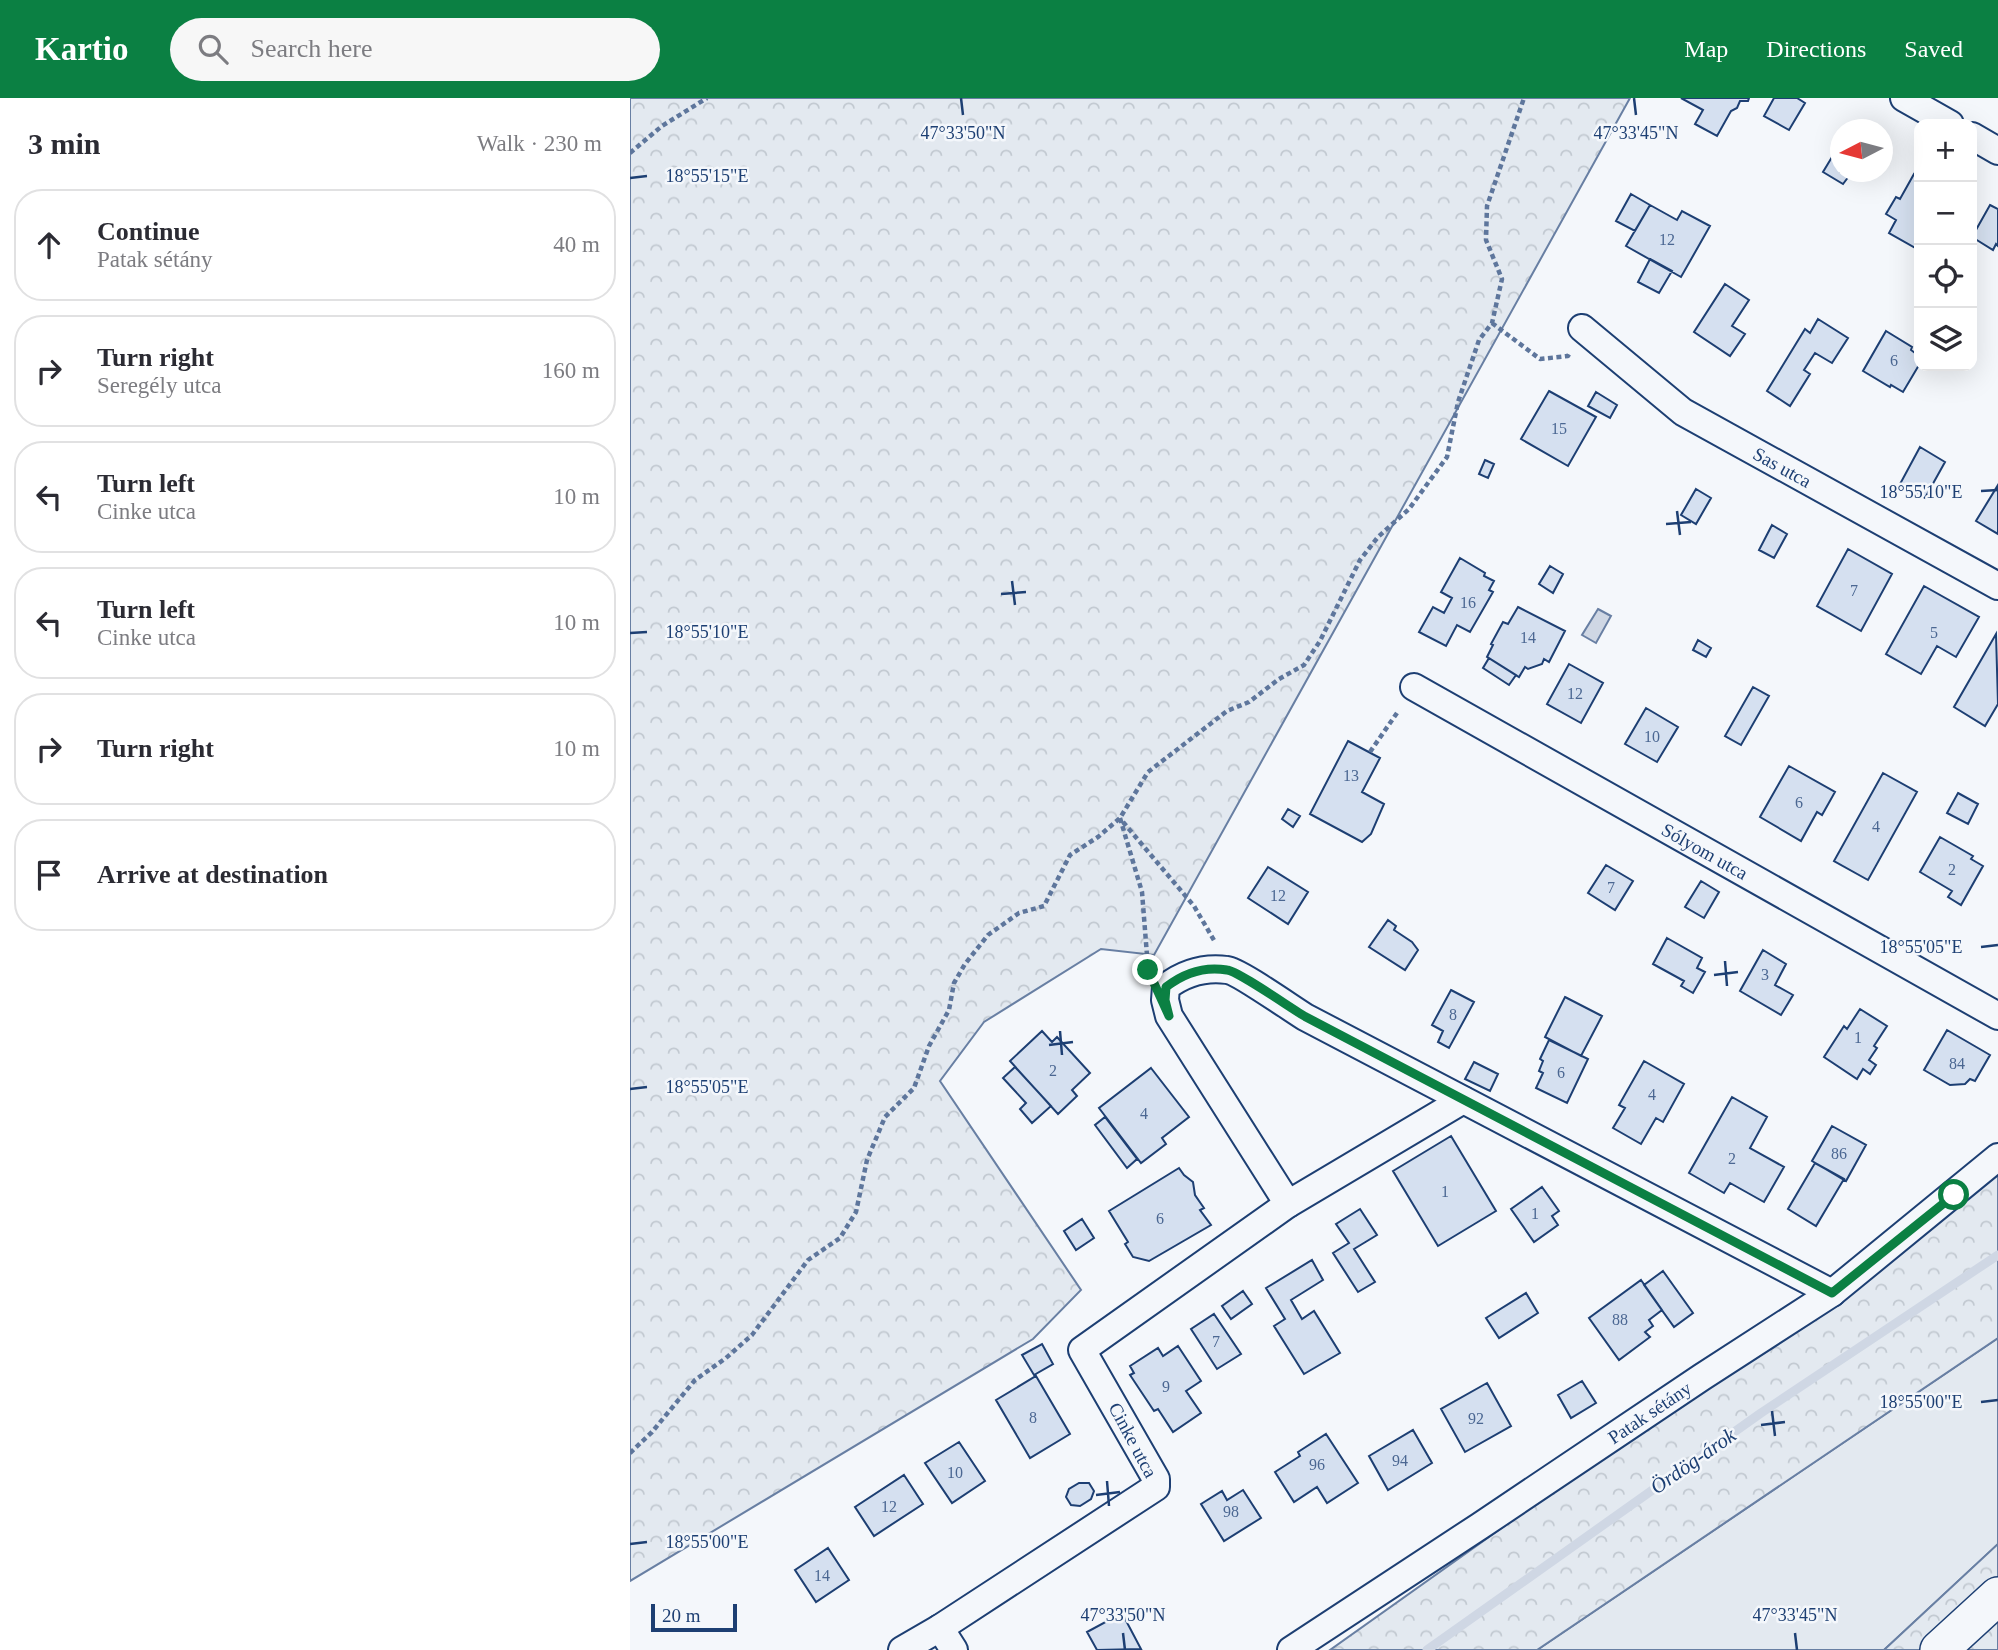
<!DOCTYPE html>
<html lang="en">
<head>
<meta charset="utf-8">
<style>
	:root { --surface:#fff; --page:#f7f7f7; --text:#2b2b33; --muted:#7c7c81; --line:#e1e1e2; --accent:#0b8043 }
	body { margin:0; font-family:"Times New Roman",serif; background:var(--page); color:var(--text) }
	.controls { position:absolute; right:21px; top:21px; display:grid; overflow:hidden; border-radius:14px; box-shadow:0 7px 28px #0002 }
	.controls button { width:63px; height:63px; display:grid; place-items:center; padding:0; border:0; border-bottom:2px solid var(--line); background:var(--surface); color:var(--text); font:35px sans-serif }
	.compass { position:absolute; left:1200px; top:21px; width:63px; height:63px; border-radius:50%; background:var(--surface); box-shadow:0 7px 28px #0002; rotate:264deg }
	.scale { position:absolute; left:21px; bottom:18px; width:86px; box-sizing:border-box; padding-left:7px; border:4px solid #1d3f73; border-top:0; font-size:19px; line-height:24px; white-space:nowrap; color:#1d3f73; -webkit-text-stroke:5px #f4f7fb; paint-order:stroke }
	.stop { position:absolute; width:21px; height:21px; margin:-16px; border:5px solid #0b8043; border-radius:50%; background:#fff }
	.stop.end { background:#0b8043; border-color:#fff; box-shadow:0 2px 7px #0008 }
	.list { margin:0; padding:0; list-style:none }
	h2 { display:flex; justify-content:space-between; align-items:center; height:91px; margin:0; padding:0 28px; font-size:30px }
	h2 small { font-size:23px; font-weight:400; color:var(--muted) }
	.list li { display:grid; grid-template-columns:46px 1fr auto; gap:21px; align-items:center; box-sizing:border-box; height:112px; margin:0 14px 14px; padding:0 14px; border:2px solid var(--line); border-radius:28px }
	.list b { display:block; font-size:26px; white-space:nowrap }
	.list p { margin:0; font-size:23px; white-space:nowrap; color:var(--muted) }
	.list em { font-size:23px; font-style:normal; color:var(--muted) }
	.icon { flex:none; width:38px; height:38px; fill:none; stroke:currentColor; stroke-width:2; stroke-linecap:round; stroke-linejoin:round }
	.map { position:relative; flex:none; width:1368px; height:1552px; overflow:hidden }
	header { display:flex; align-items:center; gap:42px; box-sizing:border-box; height:98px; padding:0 35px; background:var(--accent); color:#fff }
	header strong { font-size:33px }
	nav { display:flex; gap:38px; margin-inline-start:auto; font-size:24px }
	.search { width:490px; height:63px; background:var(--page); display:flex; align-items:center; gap:18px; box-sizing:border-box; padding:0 24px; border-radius:38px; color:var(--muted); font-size:26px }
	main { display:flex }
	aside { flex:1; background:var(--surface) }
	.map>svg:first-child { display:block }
	.green { fill:#e3e9f0; stroke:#687fa3; stroke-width:2 }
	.forest { fill:url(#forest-crowns); stroke:#687fa3; stroke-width:2 }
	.water { fill:#cfd7e4; stroke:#687fa3; stroke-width:2 }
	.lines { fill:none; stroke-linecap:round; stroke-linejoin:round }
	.stream { stroke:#cfd7e4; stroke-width:9 }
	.building { fill:#d5e0f0; stroke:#1d3f73; stroke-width:2 }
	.street-casing { stroke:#1d3f73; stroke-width:30 }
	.secondary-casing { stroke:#1d3f73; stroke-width:40 }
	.path { stroke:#5e769c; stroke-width:4.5; stroke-dasharray:5 3.5; stroke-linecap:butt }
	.street { stroke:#f4f7fb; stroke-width:26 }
	.secondary { stroke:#f4f7fb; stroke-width:37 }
	.route { stroke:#0b8043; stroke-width:9 }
	.ticks { fill:none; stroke:#1d3f73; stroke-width:2.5 }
	.labels { text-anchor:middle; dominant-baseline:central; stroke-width:5; stroke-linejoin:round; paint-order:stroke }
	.number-label { font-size:16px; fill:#4b6792 }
	.street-label { font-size:19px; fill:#1d3f73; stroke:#f4f7fb }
	.water-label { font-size:21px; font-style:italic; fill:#1d3f73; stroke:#f4f7fb }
	.ticks-label { font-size:18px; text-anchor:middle; fill:#1d3f73; stroke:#f4f7fb; stroke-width:5; stroke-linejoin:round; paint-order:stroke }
</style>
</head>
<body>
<header>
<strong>Kartio</strong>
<div class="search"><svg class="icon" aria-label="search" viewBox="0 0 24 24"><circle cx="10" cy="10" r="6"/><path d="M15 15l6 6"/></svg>Search here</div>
<nav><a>Map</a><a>Directions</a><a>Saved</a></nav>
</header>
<main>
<aside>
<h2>3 min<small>Walk · 230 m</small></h2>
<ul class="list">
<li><svg class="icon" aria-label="ahead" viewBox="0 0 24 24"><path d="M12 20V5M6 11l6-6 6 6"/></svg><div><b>Continue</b><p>Patak sétány</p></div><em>40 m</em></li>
<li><svg class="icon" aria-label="right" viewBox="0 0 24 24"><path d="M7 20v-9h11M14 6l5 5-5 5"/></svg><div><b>Turn right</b><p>Seregély utca</p></div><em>160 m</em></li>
<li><svg class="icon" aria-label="left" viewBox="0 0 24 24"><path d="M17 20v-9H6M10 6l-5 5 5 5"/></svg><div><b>Turn left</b><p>Cinke utca</p></div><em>10 m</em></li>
<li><svg class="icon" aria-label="left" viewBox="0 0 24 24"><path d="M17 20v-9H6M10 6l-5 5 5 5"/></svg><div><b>Turn left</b><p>Cinke utca</p></div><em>10 m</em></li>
<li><svg class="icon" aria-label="right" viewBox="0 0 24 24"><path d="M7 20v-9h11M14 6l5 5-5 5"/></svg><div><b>Turn right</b></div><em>10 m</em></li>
<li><svg class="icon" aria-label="arrive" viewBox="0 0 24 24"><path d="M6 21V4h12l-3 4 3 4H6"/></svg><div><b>Arrive at destination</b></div></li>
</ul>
</aside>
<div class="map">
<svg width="1368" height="1552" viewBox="0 0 1368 1552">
	<defs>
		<pattern id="forest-crowns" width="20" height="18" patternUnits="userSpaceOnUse" patternTransform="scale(1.75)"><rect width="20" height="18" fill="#e3e9f0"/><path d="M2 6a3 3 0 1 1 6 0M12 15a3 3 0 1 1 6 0" fill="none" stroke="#c2c9d1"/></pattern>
	</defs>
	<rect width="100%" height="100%" fill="#f4f7fb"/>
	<!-- green -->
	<path class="green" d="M1368,1240v206l-114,106h-347z"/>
	<!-- forest -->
	<path class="forest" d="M0,0h1000l-476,857 -53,-6 -117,73 -44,59 141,209 -48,49 -403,242z
		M1368,1077v163l-461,312h-207z
		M1368,1446v106h-114z"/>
	<!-- water -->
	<path class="water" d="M968,511l13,7 -15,27 -14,-8z"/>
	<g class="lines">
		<!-- stream -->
		<path class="stream" d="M797,1552l334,-237 237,-158"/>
	</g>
	<!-- building -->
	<path class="building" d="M1051,0h68l-1,3h-8l-3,7 -6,3 -14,25 -22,-12 8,-14z
		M1144,0h23l8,5 -16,27 -25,-14z
		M1205,54l5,3v17h12l-9,12 -20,-12z
		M1284,76l5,3v73l-30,-17 7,-13 -10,-6 10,-17 4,2z
		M1001,96l19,11 -15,26 -19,-10z
		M1020,107l27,15 5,-9 28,15 -29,51 -55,-31z
		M1360,107l8,4v37l-2,-2 -3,6 -21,-13z
		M1020,161l22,12 -13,22 -21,-11z
		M1095,186l24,16 -17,26 13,8 -15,22 -36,-24z
		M1188,221l30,19 -16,25 -17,-10 -11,17 6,4 -20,32 -23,-15 38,-62 5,4z
		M1256,233l26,16 -1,3 8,6v9l-16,27 -12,-7 -1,2 -27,-16z
		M919,293l47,26 -28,49 -47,-27z
		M966,294l21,13 -7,13 -22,-12z
		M1290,349l25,15 -20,36 -25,-14z
		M855,362l9,4 -6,14 -9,-4z
		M1368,387v49l-22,-13z
		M1066,391l15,9 -15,26 -15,-9z
		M1142,427l15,9 -13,24 -15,-8z
		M1218,451l44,25 -31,57 -44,-25z
		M830,460l25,15 -1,3 10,5 -5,9 4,2 -23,40 -13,-7 -11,21 -27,-14 14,-25 11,6 8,-15 -11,-6z
		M920,468l13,8 -10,19 -14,-9z
		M1294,488l55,31 -23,40 -19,-11 -16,28 -35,-20z
		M888,509l47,24 -16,31 -5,-3 -2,5 -14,5 -3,-2 -6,10 -32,-20 6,-12 -2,-1 12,-22 5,2z
		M1366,536l2,70 -13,22 -31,-19z
		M1068,542l13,8 -5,9 -13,-7z
		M859,560l27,17 -7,10 -26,-17z
		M939,566l34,19 -22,40 -34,-19z
		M1123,589l16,9 -28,49 -16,-9z
		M1016,610l32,19 -21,35 -32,-18z
		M718,643l32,17 -18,34 22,12 -13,30 -9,8 -52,-28z
		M1159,668l46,26 -13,23 -5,-3 -16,29 -41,-24z
		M1253,675l34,19 -49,88 -34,-19z
		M1328,695l20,11 -10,20 -21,-11z
		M658,711l12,7 -7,11 -11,-8z
		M1310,739l33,19 -2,3 12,7 -22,39 -13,-8 4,-6 -32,-19z
		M976,767l27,16 -18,29 -27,-17z
		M638,769l40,25 -20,32 -40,-26z
		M1071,783l18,11 -15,26 -19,-11z
		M758,822l8,6 -2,4 18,12 6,8 -13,20 -36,-23z
		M1037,840l35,20 -5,10 8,4 -12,21 -12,-7 3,-5 -31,-17z
		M1133,852l23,14 -11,21 18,10 -12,20 -41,-24z
		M821,892l23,12 -25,46 -11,-6 5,-11 -11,-6z
		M935,899l37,19 -21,40 -36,-19z
		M1230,911l27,17 -13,20 3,2 -8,12 7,5 -6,9 -7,-5 -6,10 -33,-22 20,-31 3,3z
		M1317,932l43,25 -15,26 -5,-2 -5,5 -15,1 -26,-15z
		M412,933l10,11 5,-5 33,36 -18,17 5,6 -19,18 -48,-53z
		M919,942l39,19 -21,44 -31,-15 7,-15 -4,-2 4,-10 -3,-2z
		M1014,963l40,23 -21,38 -7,-4 -15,26 -28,-16 12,-20 -6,-3z
		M844,964l24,12 -8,17 -25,-12z
		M385,969l36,39 -19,17 -12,-14 6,-6 -23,-25z
		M521,970l38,49 -27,21 4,6 -25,19 -42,-55z
		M1102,999l35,20 -17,31 34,19 -20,35 -34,-19 -6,10 -35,-20z
		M475,1019l32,42 -10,9 -32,-43z
		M1202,1028l34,19 -20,36 -34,-20z
		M821,1038l45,75 -58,35 -45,-75z
		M1185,1065l29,16 -28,47 -28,-17z
		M549,1070l5,7 9,7 2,13 9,13 -4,2 11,15 -62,36 -16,-4 -8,-13 3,-2 -19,-31z
		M912,1089l17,24 -7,5 6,9 -24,17 -23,-33z
		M730,1111l17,26 -23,14 21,33 -17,10 -25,-39 16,-10 -13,-19z
		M452,1121l12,19 -18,12 -12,-19z
		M682,1162l11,20 -32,20 11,19 12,-8 26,42 -36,21 -30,-48 11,-7 -19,-31z
		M1033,1173l30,42 -19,14 -30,-42z
		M1011,1182l21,30 -13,10 4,6 -8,6 5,5 -31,23 -30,-42z
		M613,1193l9,13 -21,15 -9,-13z
		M896,1195l12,20 -39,25 -13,-20z
		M584,1216l27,40 -24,15 -26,-40z
		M412,1246l11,20 -19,11 -12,-20z
		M548,1248l23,35 -15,10 15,22 -28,19 -15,-23 -4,2 -24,-36 4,-2 -4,-7 28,-18 5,8z
		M406,1278l34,58 -40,24 -34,-58z
		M952,1283l14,22 -25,15 -13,-23z
		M857,1285l24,43 -46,26 -24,-43z
		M783,1332l19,33 -44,27 -19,-34z
		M696,1336l32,49 -31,20 -10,-16 -23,15 -19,-30 25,-16 -2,-4z
		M329,1344l26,39 -33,22 -27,-40z
		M274,1377l19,29 -49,32 -19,-29z
		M449,1385h10l5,8 -3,8 -11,7 -9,-1 -5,-8 3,-8z
		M613,1392l18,28 -37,23 -23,-37 21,-13 5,9z
		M198,1450l21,32 -33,22 -21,-32z
		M492,1515l19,36 -44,1 -10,-18z"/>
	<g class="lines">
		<defs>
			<g id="street">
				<path d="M1274,0l46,26"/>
				<path d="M1342,38l26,15"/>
				<path id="s1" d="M952,230l101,84 315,174"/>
				<path id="s2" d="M784,589l584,329"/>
				<path d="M658,1106l-119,-188 -4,-16 1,-13c18,-14 38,-20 61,-17 11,1 65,39 78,47l527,276"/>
				<path d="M310,1530l14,22"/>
				<path d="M272,1552l38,-22 216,-141v-8l-74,-129 206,-146 175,-104"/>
				<path id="s3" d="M661,1552l189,-124 222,-149 130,-84 166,-136"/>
			</g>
			<path id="secondary" d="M1309,1552l59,-54"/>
		</defs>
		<!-- street casing -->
		<use href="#street" class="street-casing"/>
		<!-- secondary casing -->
		<use href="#secondary" class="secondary-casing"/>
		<!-- path -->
		<path class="path" d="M0,55l32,-27 45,-28
			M862,225l48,36 28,-3 2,-4
			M740,654l29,-42
			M490,720l22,74 6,76
			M493,724l71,84 21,36
			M0,1355l22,-21 43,-52 31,-22 26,-23 56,-75 32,-22 16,-26 11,-52 18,-43 29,-29 15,-42 20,-36 5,-27 11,-19 23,-29 31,-22 25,-7 26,-51 28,-18 22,-19 28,-46 79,-61 22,-9 30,-23 25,-14 16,-24 40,-81 18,-23 31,-28 38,-52 11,-55 21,-62 13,-17 10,-44 -16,-39 1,-34 37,-108"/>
		<!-- street -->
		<use href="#street" class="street"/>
		<!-- secondary -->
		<use href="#secondary" class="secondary"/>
	</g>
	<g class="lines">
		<!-- route -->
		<path class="route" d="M518,872l21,46 -4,-16 1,-13c18,-14 38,-21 61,-17 11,1 65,39 79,47l526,276 122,-98"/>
	</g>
	<!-- ticks -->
	<path class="ticks" d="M331,0l2,17M1004,0l2,17M0,80l17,-2M1351,393l17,-1M1047,413l3,24M1036,426l25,-2M382,483l3,24M371,496l25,-2M0,535l17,-1M1351,849l17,-2M1095,863l2,25M1084,877l24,-3M430,933l2,24M419,947l24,-3M0,991l17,-2M1351,1304l17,-2M1142,1313l3,25M1131,1327l24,-3M477,1383l2,25M466,1397l24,-3M0,1446l17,-2M493,1535l2,17M1165,1535l2,17"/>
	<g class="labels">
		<!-- number labels -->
		<g class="number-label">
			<text x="1037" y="141">12</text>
			<text x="1264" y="262">6</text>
			<text x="929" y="330">15</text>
			<text x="1224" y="492">7</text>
			<text x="838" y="504">16</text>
			<text x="1304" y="534">5</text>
			<text x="898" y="539">14</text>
			<text x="945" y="595">12</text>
			<text x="1022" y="638">10</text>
			<text x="721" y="677">13</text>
			<text x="1169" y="704">6</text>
			<text x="1246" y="728">4</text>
			<text x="1322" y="771">2</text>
			<text x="981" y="789">7</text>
			<text x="648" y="797">12</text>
			<text x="1135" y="876">3</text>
			<text x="823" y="916">8</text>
			<text x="1228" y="939">1</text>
			<text x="1327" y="965">84</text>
			<text x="423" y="972">2</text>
			<text x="931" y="974">6</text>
			<text x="1022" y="996">4</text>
			<text x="514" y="1015">4</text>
			<text x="1209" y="1055">86</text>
			<text x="1102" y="1060">2</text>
			<text x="815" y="1093">1</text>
			<text x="905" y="1115">1</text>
			<text x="530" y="1120">6</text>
			<text x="990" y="1221">88</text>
			<text x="586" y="1243">7</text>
			<text x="536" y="1288">9</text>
			<text x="403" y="1319">8</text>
			<text x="846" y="1320">92</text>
			<text x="770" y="1362">94</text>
			<text x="687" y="1366">96</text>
			<text x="325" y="1374">10</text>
			<text x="259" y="1408">12</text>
			<text x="601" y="1413">98</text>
			<text x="192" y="1477">14</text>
		</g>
		<!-- street labels -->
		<g class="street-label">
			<text stroke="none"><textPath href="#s1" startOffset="245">Sas utca</textPath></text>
			<text stroke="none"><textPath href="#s2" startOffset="334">Sólyom utca</textPath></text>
			<text stroke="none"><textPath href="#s3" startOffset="430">Patak sétány</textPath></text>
			<text transform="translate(503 1342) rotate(62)">Cinke utca</text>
		</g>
		<!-- water labels -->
		<g class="water-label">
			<text transform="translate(1063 1363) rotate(-35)">Ördög-árok</text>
		</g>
	</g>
	<g class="ticks-label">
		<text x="333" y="41">47°33'50"N</text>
		<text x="1006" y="41">47°33'45"N</text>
		<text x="77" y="84">18°55'15"E</text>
		<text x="1291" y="400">18°55'10"E</text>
		<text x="77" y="540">18°55'10"E</text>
		<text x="1291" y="855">18°55'05"E</text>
		<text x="77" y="995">18°55'05"E</text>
		<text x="1291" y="1310">18°55'00"E</text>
		<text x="77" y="1450">18°55'00"E</text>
		<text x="493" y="1523">47°33'50"N</text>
		<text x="1165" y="1523">47°33'45"N</text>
	</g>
</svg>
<div class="controls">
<button>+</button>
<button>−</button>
<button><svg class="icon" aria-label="locate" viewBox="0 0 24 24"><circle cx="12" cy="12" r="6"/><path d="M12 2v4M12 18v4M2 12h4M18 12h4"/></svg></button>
<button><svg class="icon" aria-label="layers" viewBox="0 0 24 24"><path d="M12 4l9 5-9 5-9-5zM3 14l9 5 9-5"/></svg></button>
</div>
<svg class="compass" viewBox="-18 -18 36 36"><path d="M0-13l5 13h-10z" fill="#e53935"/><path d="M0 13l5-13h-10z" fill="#7c7c81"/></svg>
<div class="scale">20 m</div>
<div class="stop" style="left:1324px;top:1097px"></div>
<div class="stop end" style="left:518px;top:872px"></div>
</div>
</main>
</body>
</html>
